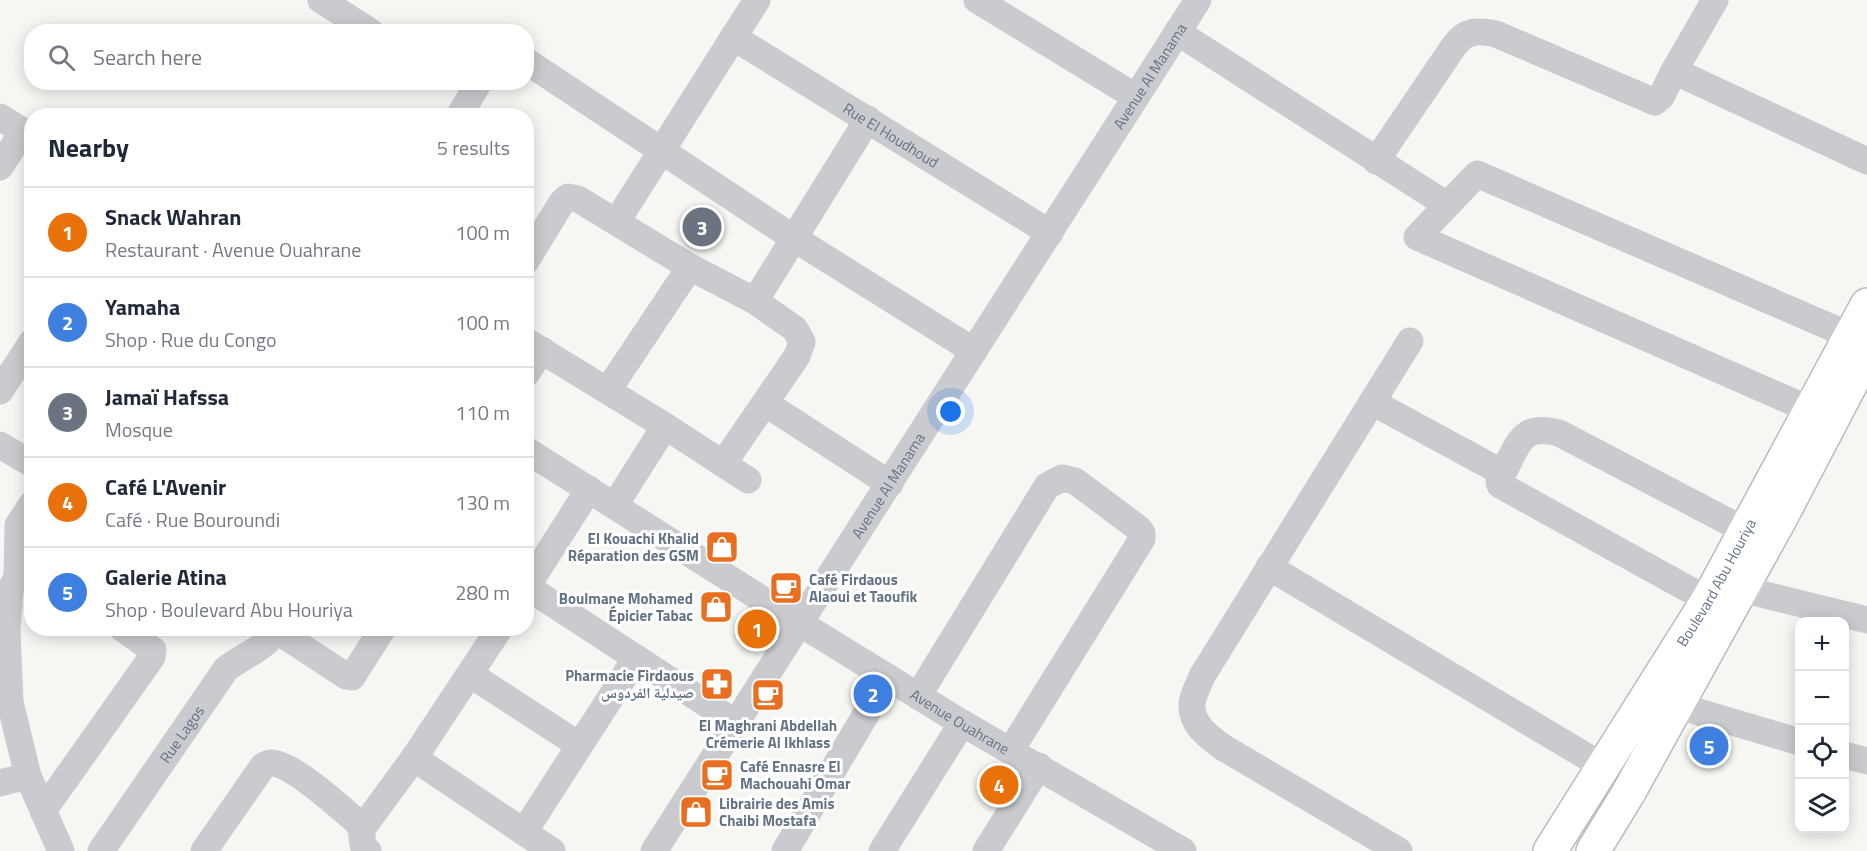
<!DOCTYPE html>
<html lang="en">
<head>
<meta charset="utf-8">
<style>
	:root { --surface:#fff; --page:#f6f6f7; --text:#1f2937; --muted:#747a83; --line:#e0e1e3; --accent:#d93025 }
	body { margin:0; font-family:"Titillium Web","Noto Naskh Arabic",sans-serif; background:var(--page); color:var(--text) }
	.controls { position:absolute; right:18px; bottom:18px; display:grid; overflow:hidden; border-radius:12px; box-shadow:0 3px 15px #0003 }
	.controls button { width:54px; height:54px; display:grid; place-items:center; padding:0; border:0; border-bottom:2px solid var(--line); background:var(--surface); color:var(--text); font:30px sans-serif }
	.you { position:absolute; left:951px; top:412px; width:21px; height:21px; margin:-15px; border:4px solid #fff; border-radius:50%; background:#1a73e8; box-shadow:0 0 0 9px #1a73e833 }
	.badge { display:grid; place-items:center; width:39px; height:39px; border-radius:50%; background:var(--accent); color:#fff; font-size:20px; font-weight:700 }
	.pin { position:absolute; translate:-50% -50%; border:3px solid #fff; box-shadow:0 2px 6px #0006 }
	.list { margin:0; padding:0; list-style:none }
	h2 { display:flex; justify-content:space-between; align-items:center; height:78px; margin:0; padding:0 24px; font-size:26px }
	h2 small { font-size:20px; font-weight:400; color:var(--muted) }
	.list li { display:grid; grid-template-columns:39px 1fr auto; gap:18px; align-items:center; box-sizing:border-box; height:90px; padding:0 24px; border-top:2px solid var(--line) }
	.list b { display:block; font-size:22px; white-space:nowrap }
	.list p { margin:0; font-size:20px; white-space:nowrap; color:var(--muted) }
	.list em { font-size:20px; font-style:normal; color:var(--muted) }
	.icon { flex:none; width:33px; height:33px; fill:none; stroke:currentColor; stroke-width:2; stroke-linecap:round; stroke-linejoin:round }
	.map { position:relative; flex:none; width:1867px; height:851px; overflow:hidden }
	.search { position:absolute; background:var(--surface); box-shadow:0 3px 15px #0003; left:24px; top:24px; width:510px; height:66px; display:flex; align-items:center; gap:15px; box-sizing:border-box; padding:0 21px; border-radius:24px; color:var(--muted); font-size:22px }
	.panel { position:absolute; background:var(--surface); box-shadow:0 3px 15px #0003; left:24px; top:108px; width:510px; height:528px; border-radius:24px }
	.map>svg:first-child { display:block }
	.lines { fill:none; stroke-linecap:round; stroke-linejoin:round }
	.major-casing { stroke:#b9bcc0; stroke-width:36 }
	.minor { stroke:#c9cbcf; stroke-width:27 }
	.major { stroke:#fff; stroke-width:33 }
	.labels { text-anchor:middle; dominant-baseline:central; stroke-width:6; stroke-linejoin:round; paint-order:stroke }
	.street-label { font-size:15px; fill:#647286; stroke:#fff }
	.poi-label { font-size:15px; font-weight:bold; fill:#647286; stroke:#fff; text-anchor:end }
</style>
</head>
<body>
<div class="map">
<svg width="1867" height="851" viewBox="0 0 1867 851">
	<rect width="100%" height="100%" fill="#f6f7f3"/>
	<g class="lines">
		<defs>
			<g id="major">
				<path id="s5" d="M1550,851l158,-251 159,-295"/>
				<path d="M1593,851l36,-59 151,-273 87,-166"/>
			</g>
		</defs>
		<!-- major casing -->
		<use href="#major" class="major-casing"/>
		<!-- minor -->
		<g class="minor">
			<path d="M321,0l50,32"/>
			<path d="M977,0l159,97"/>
			<path d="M1177,32l270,173"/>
			<path id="s1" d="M733,37l317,196"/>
			<path d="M526,61l269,178 179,112"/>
			<path d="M1674,71l193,90"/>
			<path d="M459,116l20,-34"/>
			<path d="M0,117l32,20"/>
			<path d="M1376,161l78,-115c12,-16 23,-16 42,-12l159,68 6,-5 13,-26 41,-71"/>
			<path d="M0,167l23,-36"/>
			<path d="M617,221l140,-221"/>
			<path d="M526,261l36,-59 6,-5 10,2 112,68 65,34 40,28 7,13 -5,14 -74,108"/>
			<path d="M755,301l113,-182"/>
			<path d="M526,341l139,85 83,54"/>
			<path d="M526,374l16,-24"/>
			<path d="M608,390l82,-123"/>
			<path d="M0,391l32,-49"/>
			<path d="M1372,402l131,71 -4,9 1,3 208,115"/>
			<path d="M765,403l125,81"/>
			<path d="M1811,410l-394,-173 60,-63 374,162"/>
			<path d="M0,445l32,19"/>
			<path id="s2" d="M526,450l275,174 161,99 221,128"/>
			<path d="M1503,473c16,-30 18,-50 56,-40l187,98"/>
			<path d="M615,505l50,-79"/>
			<path d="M1269,567l335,200"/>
			<path d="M32,573h-4l-11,5 -7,12 -3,40 3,72 18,74 33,75"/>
			<path d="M17,578l1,-53 14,-21"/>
			<path d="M527,587l209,136"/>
			<path d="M526,588l63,-99"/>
			<path d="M1741,589l126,31"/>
			<path d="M273,628l73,48 6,1 31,-49"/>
			<path d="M471,675l108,70"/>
			<path d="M918,696l129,-210 15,-8 13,3 63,47 4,5v6l-131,211"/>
			<path d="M1675,705l125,37"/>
			<path d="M1844,755l23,6"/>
			<path d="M414,758l138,93"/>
			<path d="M0,783l28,-7"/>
			<path d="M43,811l109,-154 1,-7 -31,-22"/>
			<path d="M361,830l53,-72 86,-130"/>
			<path d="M524,832l112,-174"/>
			<path id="s3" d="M101,851l125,-182c20,-15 37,-19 53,-41"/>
			<path d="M204,851l59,-85c2,-1 5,-3 8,-3 18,-2 70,45 85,58 2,2 4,5 5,8 3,9 -2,15 7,22"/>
			<path id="s4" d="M654,851l544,-851"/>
			<path d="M785,851l103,-174"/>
			<path d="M882,851l80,-128"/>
			<path d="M986,851l53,-85"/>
			<path d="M1399,851l-175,-103c-15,-11 -34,-24 -32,-45 1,-8 7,-19 10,-27l208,-335"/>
		</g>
		<!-- major -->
		<use href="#major" class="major"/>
	</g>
	<!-- icons -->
	<defs>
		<symbol id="shop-square" viewBox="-11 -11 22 22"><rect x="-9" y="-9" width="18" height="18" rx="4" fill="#ea6e20" stroke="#fff"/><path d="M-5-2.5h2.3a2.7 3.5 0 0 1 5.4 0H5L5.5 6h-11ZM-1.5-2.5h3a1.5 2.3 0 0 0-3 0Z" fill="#fff"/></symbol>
		<symbol id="cafe-square" viewBox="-11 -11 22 22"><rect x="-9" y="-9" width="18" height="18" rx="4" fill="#ea6e20" stroke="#fff"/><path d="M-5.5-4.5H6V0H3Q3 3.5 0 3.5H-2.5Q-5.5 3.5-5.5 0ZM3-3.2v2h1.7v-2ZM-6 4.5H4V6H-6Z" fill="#fff"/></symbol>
		<symbol id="pharmacy-square" viewBox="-11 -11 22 22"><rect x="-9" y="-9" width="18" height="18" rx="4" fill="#ea6e20" stroke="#fff"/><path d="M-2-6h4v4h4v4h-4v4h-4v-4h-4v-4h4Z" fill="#fff"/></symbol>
	</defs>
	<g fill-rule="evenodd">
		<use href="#shop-square" x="703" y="528" width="38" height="38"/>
		<use href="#cafe-square" x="767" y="569" width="38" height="38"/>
		<use href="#shop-square" x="697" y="588" width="38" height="38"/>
		<use href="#pharmacy-square" x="698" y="665" width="38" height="38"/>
		<use href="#cafe-square" x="749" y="676" width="38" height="38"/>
		<use href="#cafe-square" x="698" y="756" width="38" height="38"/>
		<use href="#shop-square" x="677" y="793" width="38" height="38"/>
	</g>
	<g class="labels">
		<!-- street labels -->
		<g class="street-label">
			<text stroke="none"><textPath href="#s4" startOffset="920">Avenue Al Manama</textPath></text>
			<text stroke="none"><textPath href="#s1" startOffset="186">Rue El Houdhoud</textPath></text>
			<text stroke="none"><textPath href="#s4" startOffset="434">Avenue Al Manama</textPath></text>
			<text stroke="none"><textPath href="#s5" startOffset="316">Boulevard Abu Houriya</textPath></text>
			<text stroke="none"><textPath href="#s2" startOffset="512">Avenue Ouahrane</textPath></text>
			<text stroke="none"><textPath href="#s3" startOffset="142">Rue Lagos</textPath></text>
		</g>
		<!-- poi labels -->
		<g class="poi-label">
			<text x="699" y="538">El Kouachi Khalid<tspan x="699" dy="17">Réparation des GSM</tspan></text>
			<text x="809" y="579" text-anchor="start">Café Firdaous<tspan x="809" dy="17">Alaoui et Taoufik</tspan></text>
			<text x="693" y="598">Boulmane Mohamed<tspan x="693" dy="17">Épicier Tabac</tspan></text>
			<text x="694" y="675">Pharmacie Firdaous<tspan x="694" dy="17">صيدلية الفردوس</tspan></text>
			<text x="768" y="725" text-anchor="middle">El Maghrani Abdellah<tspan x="768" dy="17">Crémerie Al Ikhlass</tspan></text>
			<text x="740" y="766" text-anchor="start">Café Ennasre El<tspan x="740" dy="17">Machouahi Omar</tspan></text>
			<text x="719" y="803" text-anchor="start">Librairie des Amis<tspan x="719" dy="17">Chaibi Mostafa</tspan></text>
		</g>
	</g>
</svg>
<div class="controls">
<button>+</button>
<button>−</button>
<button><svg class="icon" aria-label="locate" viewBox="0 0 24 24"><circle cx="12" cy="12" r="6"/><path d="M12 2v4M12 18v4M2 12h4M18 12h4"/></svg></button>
<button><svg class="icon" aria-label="layers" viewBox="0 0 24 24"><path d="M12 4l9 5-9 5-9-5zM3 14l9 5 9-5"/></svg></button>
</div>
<div class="you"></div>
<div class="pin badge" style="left:757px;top:629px;background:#e8710a">1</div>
<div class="pin badge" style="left:873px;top:694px;background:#3f7fe0">2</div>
<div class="pin badge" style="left:702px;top:227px;background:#6b7280">3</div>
<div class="pin badge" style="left:999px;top:785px;background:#e8710a">4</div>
<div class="pin badge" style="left:1709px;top:746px;background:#3f7fe0">5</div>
<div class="search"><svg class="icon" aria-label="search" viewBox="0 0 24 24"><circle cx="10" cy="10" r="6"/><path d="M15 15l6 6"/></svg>Search here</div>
<section class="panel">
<h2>Nearby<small>5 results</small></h2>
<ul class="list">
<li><span class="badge" style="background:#e8710a">1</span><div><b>Snack Wahran</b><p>Restaurant · Avenue Ouahrane</p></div><em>100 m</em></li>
<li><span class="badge" style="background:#3f7fe0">2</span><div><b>Yamaha</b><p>Shop · Rue du Congo</p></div><em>100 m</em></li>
<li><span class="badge" style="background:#6b7280">3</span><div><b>Jamaï Hafssa</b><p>Mosque</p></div><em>110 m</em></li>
<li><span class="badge" style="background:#e8710a">4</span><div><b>Café L'Avenir</b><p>Café · Rue Bouroundi</p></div><em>130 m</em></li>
<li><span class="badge" style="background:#3f7fe0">5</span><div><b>Galerie Atina</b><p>Shop · Boulevard Abu Houriya</p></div><em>280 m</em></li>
</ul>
</section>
</div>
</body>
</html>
